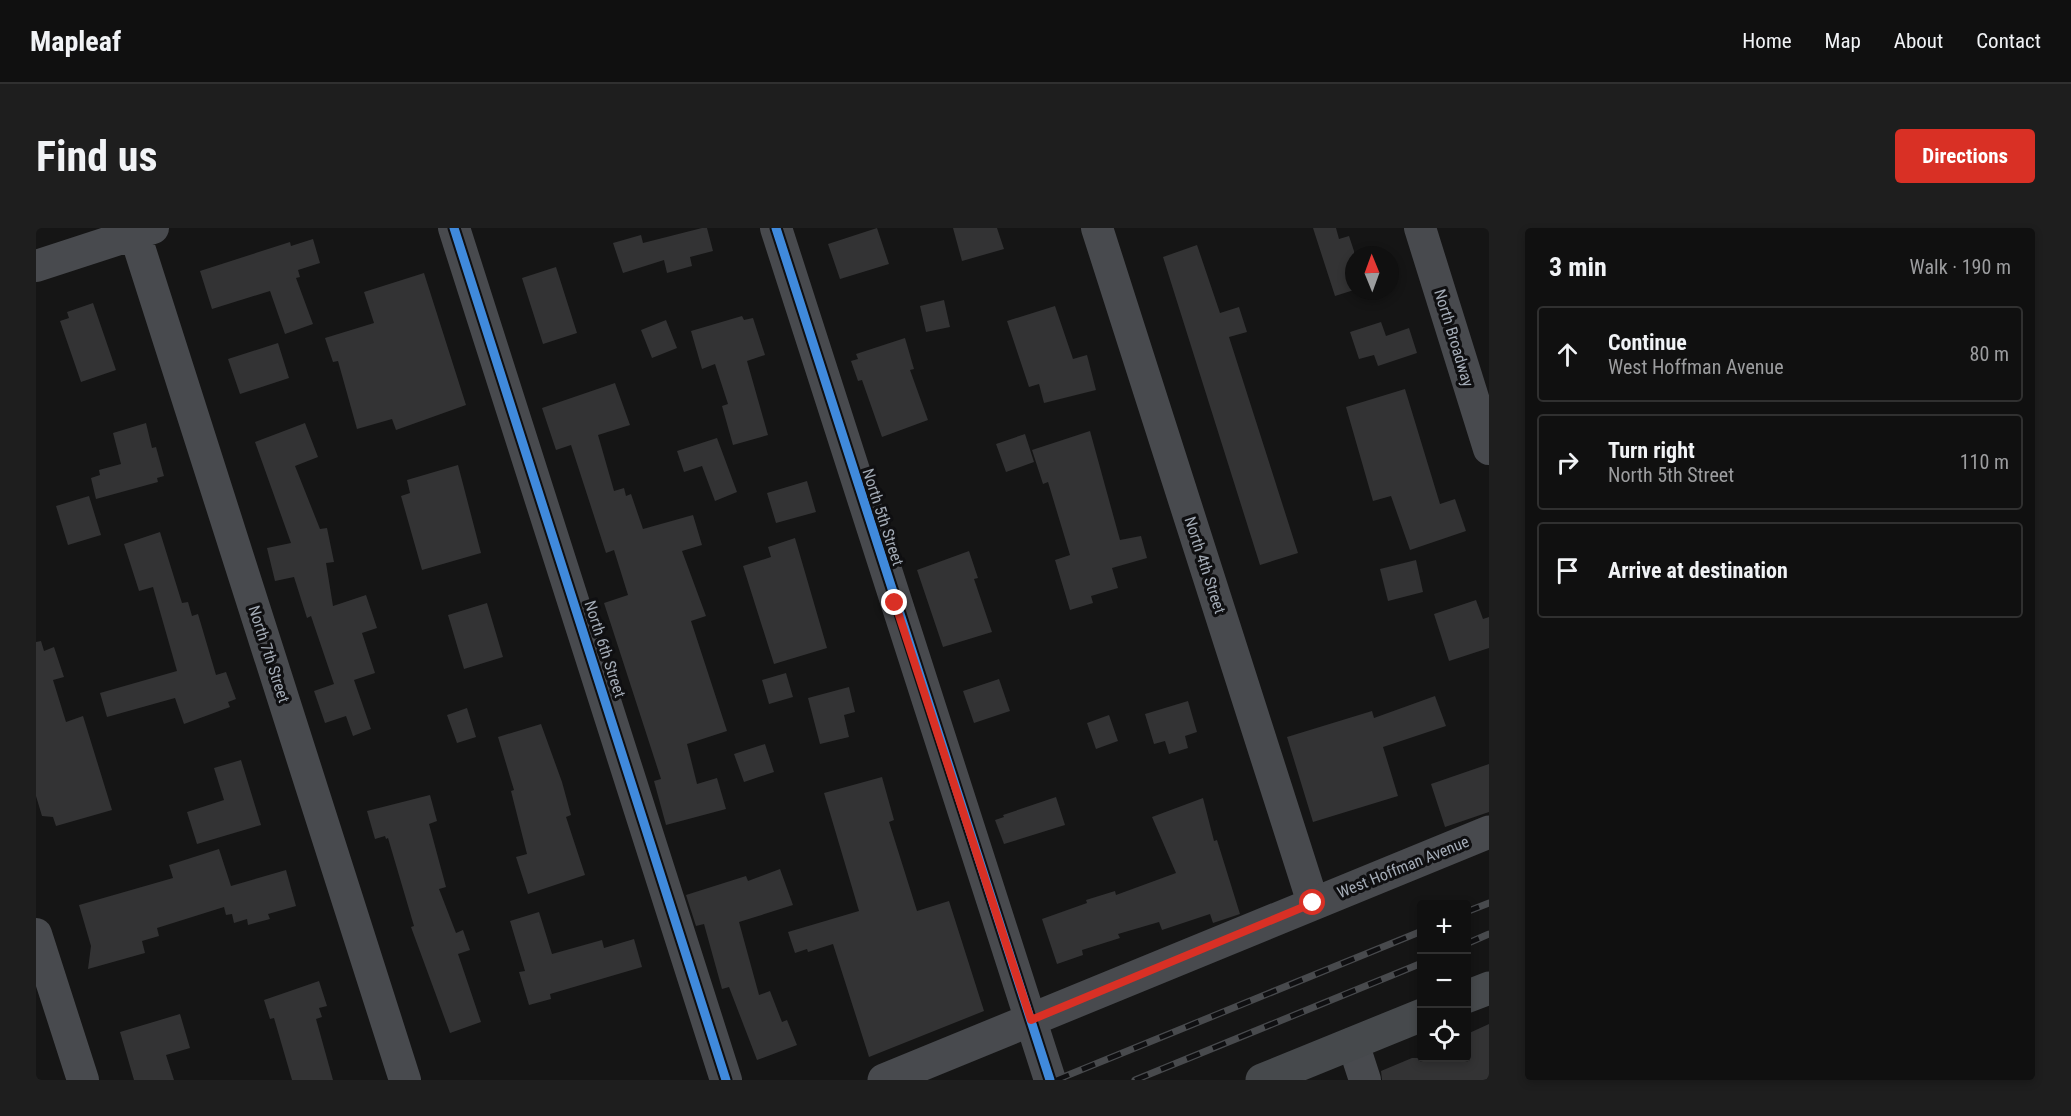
<!DOCTYPE html>
<html lang="en">
<head>
<meta charset="utf-8">
<style>
	:root { --surface:#101010; --page:#1e1e1e; --text:#f1f3f6; --muted:#9c9d9f; --line:#303030; --accent:#d93025 }
	body { margin:0; font-family:"Roboto Condensed",sans-serif; background:var(--page); color:var(--text) }
	.controls { position:absolute; right:18px; bottom:18px; display:grid; overflow:hidden; border-radius:6px; box-shadow:0 3px 9px #0003 }
	.controls button { width:54px; height:54px; display:grid; place-items:center; padding:0; border:0; border-bottom:2px solid var(--line); background:var(--surface); color:var(--text); font:30px sans-serif }
	.compass { position:absolute; left:1309px; top:18px; width:54px; height:54px; border-radius:50%; background:var(--surface); box-shadow:0 3px 9px #0003; rotate:359deg }
	.stop { position:absolute; width:18px; height:18px; margin:-14px; border:4px solid #d93025; border-radius:50%; background:#fff }
	.stop.end { background:#d93025; border-color:#fff; box-shadow:0 2px 6px #0008 }
	.list { margin:0; padding:0; list-style:none }
	h2 { display:flex; justify-content:space-between; align-items:center; height:78px; margin:0; padding:0 24px; font-size:26px }
	h2 small { font-size:20px; font-weight:400; color:var(--muted) }
	.list li { display:grid; grid-template-columns:39px 1fr auto; gap:18px; align-items:center; box-sizing:border-box; height:96px; margin:0 12px 12px; padding:0 12px; border:2px solid var(--line); border-radius:6px }
	.list b { display:block; font-size:22px; white-space:nowrap }
	.list p { margin:0; font-size:20px; white-space:nowrap; color:var(--muted) }
	.list em { font-size:20px; font-style:normal; color:var(--muted) }
	.icon { flex:none; width:33px; height:33px; fill:none; stroke:currentColor; stroke-width:2; stroke-linecap:round; stroke-linejoin:round }
	.map { position:relative; flex:none; width:1453px; height:852px; overflow:hidden; border-radius:6px }
	header { display:flex; align-items:center; gap:36px; box-sizing:border-box; height:84px; padding:0 30px; background:var(--surface); border-bottom:2px solid var(--line) }
	header strong { font-size:28px }
	nav { display:flex; gap:33px; margin-inline-start:auto; font-size:21px }
	.intro { display:flex; align-items:center; justify-content:space-between; box-sizing:border-box; height:144px; padding:0 36px }
	h1 { margin:0; font-size:42px }
	.button { padding:15px 27px; border-radius:6px; background:var(--accent); color:#fff; font-size:21px; font-weight:700 }
	main { display:flex; gap:36px; padding:0 36px }
	aside { flex:1; background:var(--surface); border-radius:6px; box-shadow:0 3px 9px #0003 }
	.map>svg:first-child { display:block }
	.building { fill:#333334 }
	.lines { fill:none; stroke-linecap:round; stroke-linejoin:round }
	.minor { stroke:#484a4e; stroke-width:32 }
	.tertiary { stroke:#484a4e; stroke-width:33 }
	.secondary { stroke:#46494c; stroke-width:33 }
	.rail-casing { stroke:#484a4d; stroke-width:7 }
	.rail { stroke:#0f0f11; stroke-width:4.5; stroke-dasharray:14; stroke-linecap:butt }
	.cycleway-casing { stroke:#0f0f11; stroke-width:13 }
	.cycleway { stroke:#408adc; stroke-width:9 }
	.route { stroke:#d93025; stroke-width:8 }
	.labels { text-anchor:middle; dominant-baseline:central; stroke-width:6; stroke-linejoin:round; paint-order:stroke }
	.street-label { font-size:16px; fill:#a4acb7; stroke:#0f0f11 }
</style>
</head>
<body>
<header>
<strong>Mapleaf</strong>
<nav><a>Home</a><a>Map</a><a>About</a><a>Contact</a></nav>
</header>
<div class="intro"><h1>Find us</h1><a class="button">Directions</a></div>
<main>
<div class="map">
<svg width="1453" height="852" viewBox="0 0 1453 852">
	<rect width="100%" height="100%" fill="#151515"/>
	<!-- building -->
	<path class="building" d="M666,0h5l6,23 -23,6 2,9 -25,7 -3,-13 -41,13 -10,-30 28,-8 2,8z
		M841,0l12,36 -49,15 -12,-35z
		M917,0h44l7,21 -42,12z
		M1277,0h23l3,11 10,-3 5,15v39l-19,6z
		M277,11l7,24 -22,7 2,7 -4,1 17,46 -28,10 -15,-43 -58,18 -12,-38 90,-29 1,4z
		M1161,17l23,68 19,-6 8,25 -18,5 69,216 -38,12 -97,-308z
		M520,39l21,66 -34,11 -21,-66z
		M388,45l42,132 -70,25 -4,-11 -35,10 -19,-68 -5,1 -8,-24 49,-15 -10,-31z
		M908,72l6,27 -24,5 -6,-26z
		M57,75l23,67 -35,12 -21,-61 9,-3 -2,-6z
		M1019,78l18,53 14,-4 9,35 -52,13 -5,-19 -10,3 -22,-66z
		M706,88l2,4 9,-2 12,37 -18,6 21,74 -35,10 -11,-39 6,-2 -13,-40 -13,5 -11,-38z
		M630,92l11,28 -25,10 -11,-28z
		M1345,94l5,14 23,-8 8,25 -39,13 -4,-11 -15,4 -9,-27z
		M869,110l9,31 -4,1 18,50 -46,17 -20,-57 -4,1 -7,-20 7,-2 -2,-5z
		M242,115l11,35 -49,16 -12,-35z
		M579,155l15,42 -32,10 16,56 10,-3 2,8 5,-2 12,35 50,-14 9,30 -20,6 24,65 -15,5 36,110 -40,13 10,40 20,-6 9,31 -60,16 -12,-44 7,-2 -57,-176 24,-8 -14,-45 -8,3 -35,-108 -15,5 -14,-42z
		M1369,161l35,115 15,-5 11,32 -56,19 -19,-54 -18,5 -27,-94z
		M110,195l6,25 4,-1 8,29 -7,2 1,4 -62,17 -5,-21 9,-3 -1,-5 22,-6 -8,-31z
		M269,195l13,34 -23,9 25,63 7,-1 7,34 -8,1 7,43 33,-11 11,33 -15,5 13,40 -21,7 17,49 -18,7 -7,-20 -21,7 -11,-32 20,-7 -23,-68 -4,2 -13,-41 -19,4 -8,-33 24,-5 -36,-101z
		M1054,203l30,109 21,-4 6,22 -35,10 6,20 -27,8 2,7 -23,7 -15,-50 15,-5 -22,-73 -5,2 -11,-34z
		M989,206l9,28 -28,10 -10,-28z
		M681,210l20,54 -22,9 -13,-35 -18,6 -7,-21z
		M422,237l23,88 -59,17 -21,-74 9,-3 -3,-13z
		M771,253l9,31 -40,11 -9,-30z
		M53,268l12,39 -33,10 -12,-39z
		M124,304l22,71 6,-1 4,14 6,-2 18,61 10,-3 10,27 -8,3 2,5 -46,17 -9,-26 -68,19 -7,-24 77,-22 -24,-84 -14,4 -15,-47z
		M759,310l32,110 -53,16 -31,-98 28,-9 -3,-10z
		M933,323l9,27 -4,1 18,53 -49,15 -26,-77z
		M1380,332l7,32 -35,9 -8,-32z
		M1440,372l7,19 6,-2v31l-40,13 -15,-47z
		M451,375l16,54 -39,12 -16,-54z
		M5,413l3,10 10,-4 10,30 -11,3 13,42 17,-6 29,94 -56,16 -3,-9 -11,-1 -6,-20v-154z
		M750,445l7,24 -24,7 -7,-24z
		M963,451l11,32 -36,12 -11,-32z
		M813,459l6,25 -11,3 5,22 -29,7 -12,-46z
		M1399,468l11,30 -63,21 15,49 -85,26 -26,-85 85,-26 2,7z
		M1152,473l9,31 -12,4 3,12 -19,6 -4,-13 -11,3 -9,-30z
		M431,480l9,29 -19,6 -10,-28z
		M1073,487l9,26 -22,8 -9,-26z
		M505,496l21,58 9,33 -5,2 19,58 -57,19 -12,-37 11,-3 -16,-63 3,-1 -16,-53z
		M729,516l9,28 -30,10 -10,-28z
		M205,532l20,65 -64,19 -10,-32 37,-12 -10,-32z
		M1453,536v48l-44,15 -14,-43z
		M846,549l12,43 -5,2 28,89 32,-10 35,110 -115,46 -36,-113 -25,8 -1,-3 -12,4 -7,-21 71,-21 -35,-118z
		M394,567l7,26 -8,3 17,63 -7,2 17,44 7,-3 7,20 -12,4 23,68 -31,11 -39,-106 3,-1 -26,-88 -2,1 -1,-3 -10,3 -8,-28z
		M1020,569l9,28 -61,19 -9,-24 9,-3 -1,-2z
		M1167,570l11,43 3,-1 23,74 -27,9 -3,-9 -48,16 -3,-8 -41,12 2,4 -38,12 1,5 -26,9 -15,-45 45,-16 -1,-3 29,-9 1,4 60,-22 -24,-56z
		M183,621l12,37 55,-16 10,36 -28,8 2,5 -22,6 -1,-6 -13,4 -2,-9 -6,1 -2,-8 -67,21 2,8 -17,5 3,12 -57,16 3,-23 -12,-41 94,-27 -4,-13z
		M744,641l13,36 -54,17 20,73 11,-4 12,31 5,-2 10,25 -40,15 -28,-73 -7,2 -18,-65 -8,2 -10,-31 60,-19 2,5z
		M503,684l13,42 50,-14 2,8 30,-9 8,28 -92,27 1,5 -22,6 -10,-33 6,-1 -15,-50z
		M283,753l8,25 -8,2 3,9 -6,2 17,61h-41l-18,-62 -4,1 -6,-19z
		M144,786l10,34 -24,7 8,25h-40l-14,-48z
		M1453,796v56h-107l-1,-9 31,-13h55v-24z"/>
	<g class="lines">
		<!-- minor -->
		<path class="minor" d="M97,0l272,852
			M418,0l272,852
			M740,0l274,852
			M1061,0l216,675
			M1384,0l69,221
			M0,38l117,-38
			M0,706l47,146
			M1317,815l12,37"/>
		<!-- tertiary -->
		<path class="tertiary" d="M848,852l605,-248"/>
		<!-- secondary -->
		<path class="secondary" d="M1430,769l23,-9
			M1226,852l160,-65"/>
		<defs>
			<path id="rail" d="M1430,684l23,-9
				M1430,716l23,-10
				M1020,852l366,-149
				M1099,852l287,-117"/>
		</defs>
		<!-- rail casing -->
		<use href="#rail" class="rail-casing"/>
		<!-- rail -->
		<use href="#rail" class="rail"/>
		<defs>
			<path id="cycleway" d="M418,0l272,852
				M740,0l274,852"/>
		</defs>
		<!-- cycleway casing -->
		<use href="#cycleway" class="cycleway-casing"/>
		<!-- cycleway -->
		<use href="#cycleway" class="cycleway"/>
	</g>
	<g class="lines">
		<!-- route -->
		<path class="route" d="M859,375l136,417 282,-117"/>
	</g>
	<g class="labels">
		<!-- street labels -->
		<g class="street-label">
			<text transform="translate(1418 110) rotate(73)">North Broadway</text>
			<text transform="translate(847 289) rotate(72)">North 5th Street</text>
			<text transform="translate(1169 337) rotate(72)">North 4th Street</text>
			<text transform="translate(569 421) rotate(72)">North 6th Street</text>
			<text transform="translate(233 426) rotate(72)">North 7th Street</text>
			<text transform="translate(1367 639) rotate(-22)">West Hoffman Avenue</text>
		</g>
	</g>
</svg>
<div class="controls">
<button>+</button>
<button>−</button>
<button><svg class="icon" aria-label="locate" viewBox="0 0 24 24"><circle cx="12" cy="12" r="6"/><path d="M12 2v4M12 18v4M2 12h4M18 12h4"/></svg></button>
</div>
<svg class="compass" viewBox="-18 -18 36 36"><path d="M0-13l5 13h-10z" fill="#e53935"/><path d="M0 13l5-13h-10z" fill="#9c9d9f"/></svg>
<div class="stop" style="left:1277px;top:675px"></div>
<div class="stop end" style="left:859px;top:375px"></div>
</div>
<aside>
<h2>3 min<small>Walk · 190 m</small></h2>
<ul class="list">
<li><svg class="icon" aria-label="ahead" viewBox="0 0 24 24"><path d="M12 20V5M6 11l6-6 6 6"/></svg><div><b>Continue</b><p>West Hoffman Avenue</p></div><em>80 m</em></li>
<li><svg class="icon" aria-label="right" viewBox="0 0 24 24"><path d="M7 20v-9h11M14 6l5 5-5 5"/></svg><div><b>Turn right</b><p>North 5th Street</p></div><em>110 m</em></li>
<li><svg class="icon" aria-label="arrive" viewBox="0 0 24 24"><path d="M6 21V4h12l-3 4 3 4H6"/></svg><div><b>Arrive at destination</b></div></li>
</ul>
</aside>
</main>
</body>
</html>
